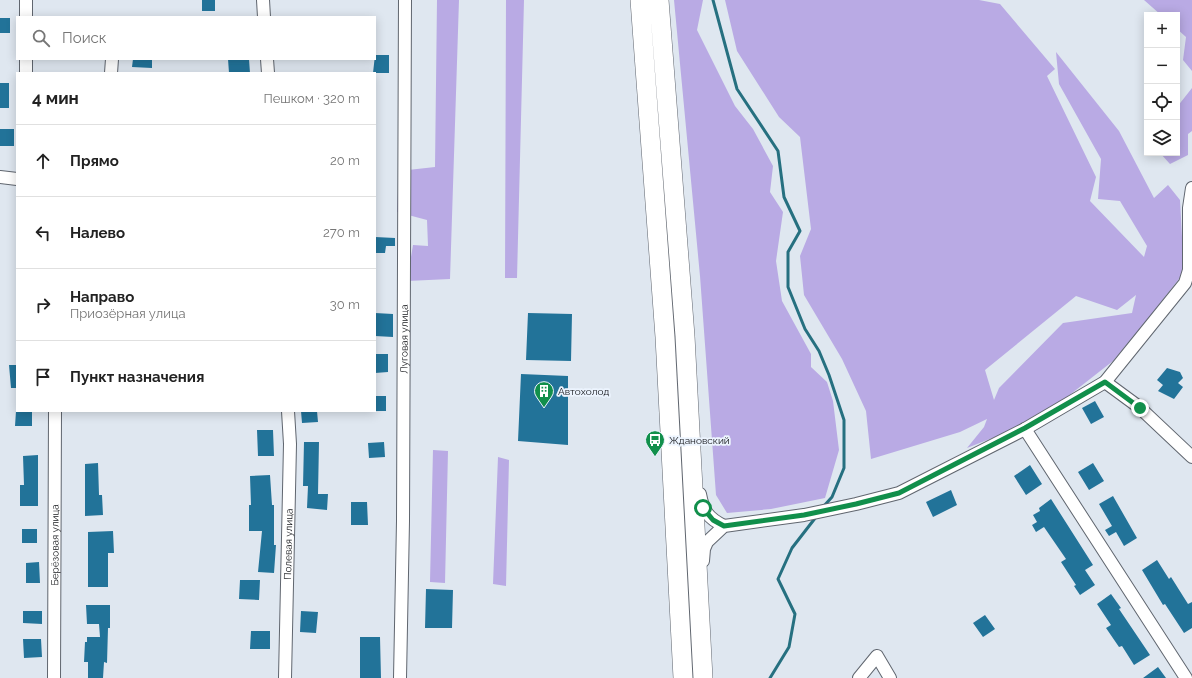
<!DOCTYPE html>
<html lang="ru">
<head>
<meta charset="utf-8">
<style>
	:root { --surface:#fff; --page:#f6f6f6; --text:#222; --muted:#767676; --line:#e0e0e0 }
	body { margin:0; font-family:Raleway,sans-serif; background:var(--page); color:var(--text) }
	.controls { position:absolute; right:12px; top:12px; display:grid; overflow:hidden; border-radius:0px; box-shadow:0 2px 10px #0003 }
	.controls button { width:36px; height:36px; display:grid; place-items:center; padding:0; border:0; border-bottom:1px solid var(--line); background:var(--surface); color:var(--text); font:20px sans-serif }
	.stop { position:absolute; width:12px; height:12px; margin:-9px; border:3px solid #118f4b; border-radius:50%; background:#fff }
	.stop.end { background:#118f4b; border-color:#fff; box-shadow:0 1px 4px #0008 }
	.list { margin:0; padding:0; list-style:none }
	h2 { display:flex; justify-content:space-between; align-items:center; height:52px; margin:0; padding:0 16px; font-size:17px }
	h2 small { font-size:13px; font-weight:400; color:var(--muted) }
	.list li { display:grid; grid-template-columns:26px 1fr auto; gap:12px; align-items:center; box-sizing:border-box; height:72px; padding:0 16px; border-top:1px solid var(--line) }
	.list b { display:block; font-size:15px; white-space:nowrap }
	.list p { margin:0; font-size:13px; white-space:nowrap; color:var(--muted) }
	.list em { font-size:13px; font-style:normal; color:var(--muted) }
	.icon { flex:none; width:22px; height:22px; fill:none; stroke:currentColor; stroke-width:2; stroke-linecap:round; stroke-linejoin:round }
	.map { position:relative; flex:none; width:1192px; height:678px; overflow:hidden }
	.search { position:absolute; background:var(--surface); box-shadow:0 2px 10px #0003; left:16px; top:16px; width:360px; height:44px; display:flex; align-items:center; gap:10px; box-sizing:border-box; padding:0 14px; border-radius:0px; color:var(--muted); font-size:15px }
	.panel { position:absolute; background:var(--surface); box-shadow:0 2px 10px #0003; left:16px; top:72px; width:360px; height:340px; border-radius:0px }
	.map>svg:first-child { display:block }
	.green { fill:#b9aae4; fill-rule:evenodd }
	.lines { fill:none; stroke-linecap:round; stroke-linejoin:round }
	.stream { stroke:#267080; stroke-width:3 }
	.building { fill:#227399 }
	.street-casing { stroke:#60666f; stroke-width:14 }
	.primary-casing { stroke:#60666f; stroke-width:20 }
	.street { stroke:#fff; stroke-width:12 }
	.primary { stroke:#fff; stroke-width:19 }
	.route { stroke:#118f4b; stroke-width:5 }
	.labels { text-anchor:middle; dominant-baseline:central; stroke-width:3.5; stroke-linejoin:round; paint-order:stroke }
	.street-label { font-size:10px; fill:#14161a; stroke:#ecf4fe }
	.poi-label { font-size:10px; fill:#14161a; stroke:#ecf4fe; text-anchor:start }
</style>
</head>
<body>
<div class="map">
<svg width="1192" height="678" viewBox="0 0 1192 678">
	<rect width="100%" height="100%" fill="#dfe7f0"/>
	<!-- green -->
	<path class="green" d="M437,0h22l-9,279 -43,2 6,-36 15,1 -1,-26 -30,-8 2,-41 36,-4z
		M506,0h18l-7,278h-12z
		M674,0h29l-6,30 38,76 18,23 20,37 -3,26 13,20 -7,49 6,40 29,53v13l16,15 6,19 6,49 -14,48 -54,11 -44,4 -11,-18 -16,-219z
		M725,0h254l21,4 55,65 -8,7 49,101 -6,24 54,56 3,-11 -27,-45 -22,-2 3,-40 -42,-75 -3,-32 63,79 35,67 14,-13 12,15 2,37v38l-35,45 -34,41 -46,36 -62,36 -38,15 17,-21 3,-8 -27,13 -89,27 -5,-48 -24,-52 -38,-64 -4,-39 11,-27 -11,-92 -21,-20 -42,-66zM1136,295l-4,18 -69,10 -64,65 -5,12 -9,-30 91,-74 41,14z
		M1144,0h48v71l-9,-11 3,-23 -9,-8v-14h-16z
		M1192,88v43l-4,3v21l-18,9 -10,-11h17v-46z
		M433,450l15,1 -3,132 -15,-1z
		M498,457l11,3 -3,126 -13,-2z"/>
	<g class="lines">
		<!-- stream -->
		<path class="stream" d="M713,0l24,89 41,62 6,46 16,34 -12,21v35l17,42 14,22 10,24 15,45v48l-12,29 -9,10
			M770,678l19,-31 6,-33 -17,-35 14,-31 24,-31"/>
	</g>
	<!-- building -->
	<path class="building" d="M202,0h13v11h-13z
		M0,18h10v15h-10z
		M375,55h14v18h-16z
		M133,59h19v9l-20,-1z
		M228,59h21l1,14h-21z
		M0,83h9v25h-9z
		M0,129h14v17h-14z
		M375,237l20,1v8h-9l-1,7h-10z
		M375,313l18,1v23l-18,-1z
		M528,313l44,1 -1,47 -45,-1z
		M375,354h13v18l-13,1z
		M9,365h8v23h-6z
		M1167,368l13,4 3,6 -5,5 5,4 -9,12 -16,-8 5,-6 -6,-5z
		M521,374l47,2v69l-50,-4z
		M375,396h11v15h-11z
		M1095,401l9,16 -13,7 -9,-16z
		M16,411h16v15h-17z
		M301,411h16l1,11 -16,1z
		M257,430h16l1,26h-16z
		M304,442h15l-1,52h10l-1,16 -20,-2 1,-22h-5z
		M384,442l1,15 -16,1 -1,-15z
		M38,455v51h-18v-21h4l-1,-29z
		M98,463l1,32h3l1,20 -18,1v-52z
		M1093,463l11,18 -15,9 -11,-18z
		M1030,465l12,19 -16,11 -12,-19z
		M270,475l2,30h2v40h2l-2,28 -16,-1 4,-41h-13v-26h2l-1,-29z
		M951,490l6,15 -24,12 -7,-15z
		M1113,496l24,42 -13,8 -8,-14 -7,4 -4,-6 7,-4 -13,-22z
		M1051,499l42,66 -8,5 10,15 -15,10 -6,-9 2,-1 -15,-23 5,-3 -22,-32 -8,5 -4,-7 5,-3 -4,-7 7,-4 -1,-3z
		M351,502h16l1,23h-17z
		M22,529h15v14h-15z
		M113,531l1,22h-6v34h-20v-55z
		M1157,560l12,19 2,-2 17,27 4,-2v26l-8,5 -19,-29 -2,1 -21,-35z
		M39,562l1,21h-14v-20z
		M240,580h20l-1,20 -20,-1z
		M426,589l27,1 -1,38h-27z
		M1111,594l10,14 -2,1 31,46 -16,10 -12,-19 -3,1 -13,-19 5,-3 -14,-21z
		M86,605h24v23h-2l-1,35 -3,-1 -1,16h-15v-16h-4l1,-20h2v-5h13l-1,-13h-12z
		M23,611h19v13l-19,-1z
		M301,611l17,1 -2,21 -16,-1z
		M985,615l10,14 -12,8 -10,-14z
		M251,631h19v18h-20z
		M360,637h20l1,41h-21z
		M23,639h18l1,18 -18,1z
		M1158,667l8,11h-23z"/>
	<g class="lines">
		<defs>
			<g id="street">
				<path d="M26,0v17"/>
				<path d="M263,0l1,17"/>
				<path d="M26,59v14"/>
				<path d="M267,59l1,14"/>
				<path d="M111,73l1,-14"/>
				<path d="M0,177l17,2"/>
				<path d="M1105,382l34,25 53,50"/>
				<path d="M1025,429l161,249"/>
				<path d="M700,494c3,17 8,24 24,32"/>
				<path d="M703,561l1,-12 3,-7 17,-16 80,-11 52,-11 43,-11 126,-64 80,-47 80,-99 4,-13v-62l3,-20"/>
				<path id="s1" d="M54,678l1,-267"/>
				<path id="s2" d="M285,678l5,-234 -2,-33"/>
				<path id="s3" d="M400,678l3,-157 2,-521"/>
				<path d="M859,678l18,-22 13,22"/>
			</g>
			<path id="primary" d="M640,0l25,337 18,341
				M659,0l26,336 18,342"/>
		</defs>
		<!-- street casing -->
		<use href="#street" class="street-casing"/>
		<!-- primary casing -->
		<use href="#primary" class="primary-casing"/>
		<!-- street -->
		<use href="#street" class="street"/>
		<!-- primary -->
		<use href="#primary" class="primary"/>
	</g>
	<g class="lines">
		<!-- route -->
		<path class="route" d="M703,508l10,12 11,6 80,-11 52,-11 43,-11 126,-65 80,-46 35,26"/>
	</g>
	<!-- icons -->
	<defs>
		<symbol id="building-pin" viewBox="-11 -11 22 30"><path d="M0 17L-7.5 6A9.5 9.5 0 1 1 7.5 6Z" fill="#118f4b" stroke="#ecf4fe"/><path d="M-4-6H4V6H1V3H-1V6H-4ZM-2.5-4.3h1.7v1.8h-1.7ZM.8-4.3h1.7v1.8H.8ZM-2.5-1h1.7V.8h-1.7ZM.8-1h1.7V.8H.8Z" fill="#fff"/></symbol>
		<symbol id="bus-pin" viewBox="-11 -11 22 30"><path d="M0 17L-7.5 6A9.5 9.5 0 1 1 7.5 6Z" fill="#118f4b" stroke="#ecf4fe"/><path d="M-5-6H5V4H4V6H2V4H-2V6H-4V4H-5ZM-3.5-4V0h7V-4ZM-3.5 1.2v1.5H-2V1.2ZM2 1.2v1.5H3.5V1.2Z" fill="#fff"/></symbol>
	</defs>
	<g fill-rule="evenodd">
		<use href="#building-pin" x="533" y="380" width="22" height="30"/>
		<use href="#bus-pin" x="644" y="429" width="22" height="30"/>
	</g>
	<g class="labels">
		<!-- street labels -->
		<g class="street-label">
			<text stroke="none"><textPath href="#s3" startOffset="339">Луговая улица</textPath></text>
			<text stroke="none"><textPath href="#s1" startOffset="133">Берёзовая улица</textPath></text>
			<text stroke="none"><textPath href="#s2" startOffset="134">Полевая улица</textPath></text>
		</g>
		<!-- poi labels -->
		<g class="poi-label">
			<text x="558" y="391">Автохолод</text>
			<text x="669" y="440">Ждановский</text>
		</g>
	</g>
</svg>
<div class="controls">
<button>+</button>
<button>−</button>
<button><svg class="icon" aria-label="locate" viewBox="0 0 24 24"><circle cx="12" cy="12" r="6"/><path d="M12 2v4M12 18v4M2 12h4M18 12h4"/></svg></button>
<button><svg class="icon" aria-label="layers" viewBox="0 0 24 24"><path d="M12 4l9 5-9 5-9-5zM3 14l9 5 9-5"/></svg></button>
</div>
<div class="stop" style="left:703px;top:508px"></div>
<div class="stop end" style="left:1140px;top:408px"></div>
<div class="search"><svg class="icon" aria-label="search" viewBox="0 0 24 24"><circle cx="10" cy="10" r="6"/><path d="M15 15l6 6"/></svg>Поиск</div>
<section class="panel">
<h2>4 мин<small>Пешком · 320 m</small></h2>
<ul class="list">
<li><svg class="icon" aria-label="ahead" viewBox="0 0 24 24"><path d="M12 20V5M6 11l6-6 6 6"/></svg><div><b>Прямо</b></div><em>20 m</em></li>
<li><svg class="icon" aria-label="left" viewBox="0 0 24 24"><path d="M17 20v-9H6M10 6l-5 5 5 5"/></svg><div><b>Налево</b></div><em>270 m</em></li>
<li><svg class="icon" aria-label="right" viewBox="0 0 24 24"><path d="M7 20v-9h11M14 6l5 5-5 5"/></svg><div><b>Направо</b><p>Приозёрная улица</p></div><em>30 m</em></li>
<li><svg class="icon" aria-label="arrive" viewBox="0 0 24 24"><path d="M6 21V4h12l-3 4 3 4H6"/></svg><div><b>Пункт назначения</b></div></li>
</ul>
</section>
</div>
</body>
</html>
